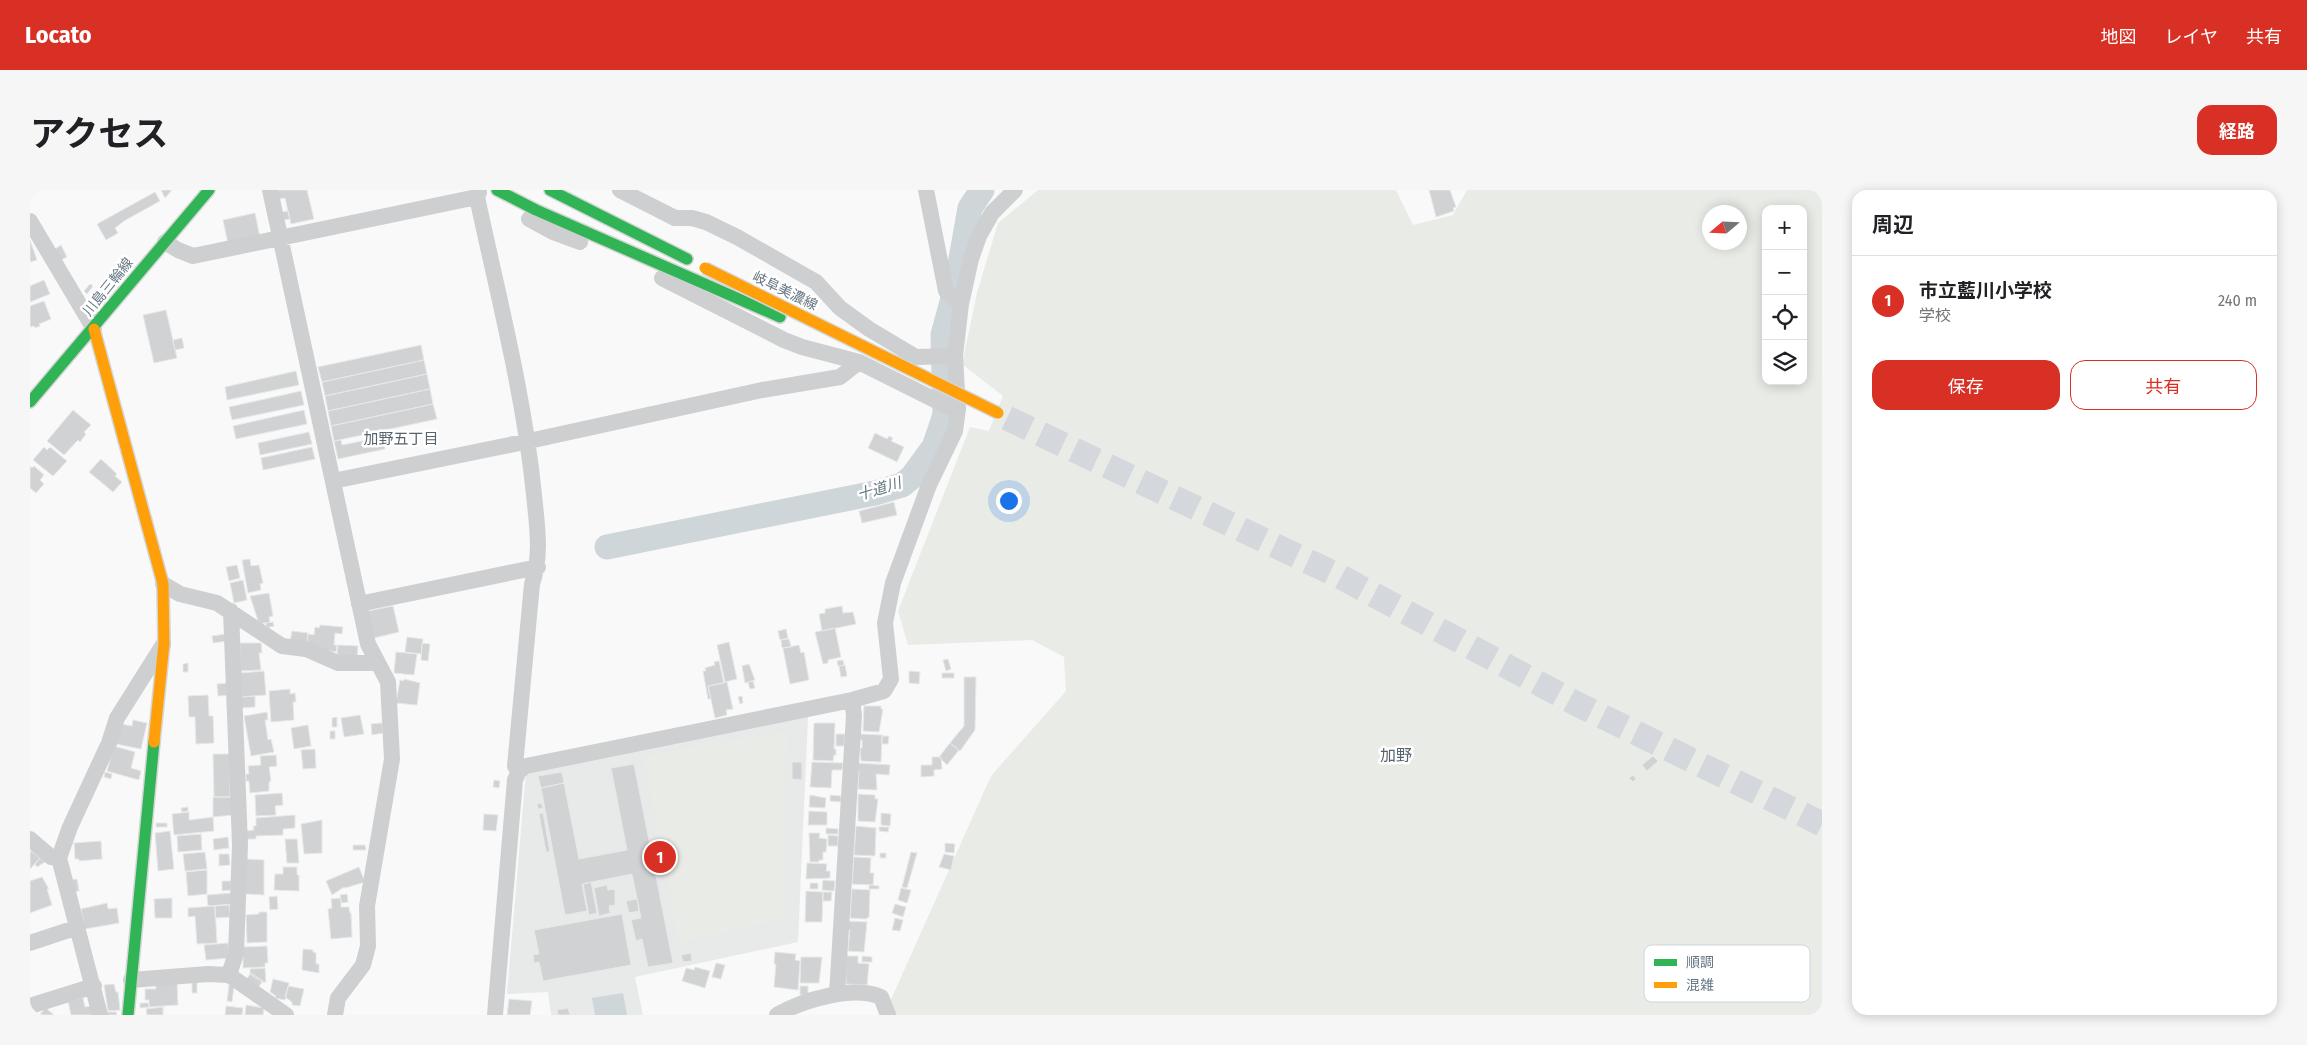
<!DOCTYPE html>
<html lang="ja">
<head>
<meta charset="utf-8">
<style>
	:root { --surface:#fff; --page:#f6f6f6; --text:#202124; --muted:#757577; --line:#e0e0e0; --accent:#d93025 }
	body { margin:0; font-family:"Fira Sans Condensed","Noto Sans JP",sans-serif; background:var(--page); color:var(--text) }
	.controls { position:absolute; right:15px; top:15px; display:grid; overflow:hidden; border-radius:10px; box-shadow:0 2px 12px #0003 }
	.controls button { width:45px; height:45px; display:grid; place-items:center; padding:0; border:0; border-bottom:1px solid var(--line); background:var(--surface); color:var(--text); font:25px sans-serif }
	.compass { position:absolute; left:1672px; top:15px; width:45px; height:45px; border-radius:50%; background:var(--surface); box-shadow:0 2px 12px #0003; rotate:251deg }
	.you { position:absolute; left:978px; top:310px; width:18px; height:18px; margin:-12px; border:4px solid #fff; border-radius:50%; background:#1a73e8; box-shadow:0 0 0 8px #1a73e833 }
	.badge { display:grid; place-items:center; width:32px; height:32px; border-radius:50%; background:var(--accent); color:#fff; font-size:16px; font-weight:700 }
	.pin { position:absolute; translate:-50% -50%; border:2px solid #fff; box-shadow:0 1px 5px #0006 }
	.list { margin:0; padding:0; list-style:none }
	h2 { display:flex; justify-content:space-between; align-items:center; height:65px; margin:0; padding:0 20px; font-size:21px }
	h2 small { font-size:16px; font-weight:400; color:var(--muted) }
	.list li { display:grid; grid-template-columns:32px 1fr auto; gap:15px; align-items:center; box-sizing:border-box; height:90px; padding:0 20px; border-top:1px solid var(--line) }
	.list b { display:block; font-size:19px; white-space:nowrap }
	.list p { margin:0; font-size:16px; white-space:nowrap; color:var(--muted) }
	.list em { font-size:16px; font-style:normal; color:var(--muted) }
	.actions { display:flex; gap:10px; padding:15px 20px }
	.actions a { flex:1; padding:11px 0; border:1px solid var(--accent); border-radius:15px; text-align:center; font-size:18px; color:var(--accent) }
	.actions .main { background:var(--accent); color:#fff }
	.icon { flex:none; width:28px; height:28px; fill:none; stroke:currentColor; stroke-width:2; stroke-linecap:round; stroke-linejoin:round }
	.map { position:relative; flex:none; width:1792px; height:825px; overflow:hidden; border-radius:15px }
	header { display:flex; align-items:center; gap:30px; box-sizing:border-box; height:70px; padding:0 25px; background:var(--accent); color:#fff }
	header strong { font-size:24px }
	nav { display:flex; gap:28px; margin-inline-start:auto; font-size:18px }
	.intro { display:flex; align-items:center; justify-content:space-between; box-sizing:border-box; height:120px; padding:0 30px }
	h1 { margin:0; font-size:35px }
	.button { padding:12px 22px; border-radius:15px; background:var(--accent); color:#fff; font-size:18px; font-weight:700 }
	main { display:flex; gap:30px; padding:0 30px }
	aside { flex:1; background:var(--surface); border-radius:15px; box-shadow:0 2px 12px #0003 }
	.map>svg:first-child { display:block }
	.built { fill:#e8e9e9 }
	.green { fill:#e8ebe6; fill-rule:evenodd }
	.water { fill:#ced6d9 }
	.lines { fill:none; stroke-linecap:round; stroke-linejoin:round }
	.river { stroke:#ced6d9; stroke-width:25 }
	.building { fill:#d0d2d3; stroke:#e8e8e8 }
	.primary-tunnel { stroke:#d4d8dc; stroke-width:25; stroke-dasharray:25 12; stroke-linecap:butt }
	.fast-casing { stroke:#d5d6d7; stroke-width:14 }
	.slow-casing { stroke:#d5d6d7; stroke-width:14 }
	.street { stroke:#cecfd0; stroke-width:16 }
	.fast { stroke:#30b455; stroke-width:11 }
	.slow { stroke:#ff9f0a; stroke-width:11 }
	.slow-bridge-casing { stroke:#d5d6d7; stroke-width:14; stroke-linecap:butt }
	.slow-bridge { stroke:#ff9f0a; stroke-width:11 }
	.labels { text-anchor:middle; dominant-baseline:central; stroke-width:5; stroke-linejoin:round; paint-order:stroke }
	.street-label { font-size:14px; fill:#657683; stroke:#fff }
	.neighbourhood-label { font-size:15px; fill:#57646e; stroke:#fff }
	.water-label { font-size:15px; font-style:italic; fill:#60757c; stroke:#fff }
	.quarter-label { font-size:16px; fill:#57646e; stroke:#fff }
	.key { fill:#fff; stroke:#d1d6da; stroke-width:1 }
	.key-label { font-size:14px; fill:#657683 }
</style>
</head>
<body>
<header>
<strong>Locato</strong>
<nav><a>地図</a><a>レイヤ</a><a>共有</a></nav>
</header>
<div class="intro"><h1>アクセス</h1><a class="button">経路</a></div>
<main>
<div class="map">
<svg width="1792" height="825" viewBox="0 0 1792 825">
	<rect width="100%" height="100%" fill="#f9f9f9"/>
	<!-- built -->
	<path class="built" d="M778,527l-10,225 -163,35 8,38h-92l-3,-23 -41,2 19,-223z"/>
	<!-- green -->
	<path class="green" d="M1008,0h358l17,35 40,-10 14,-25h355v825h-929l-4,-11 102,-228 75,-85 -2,-34 -32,-17 -124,5 -10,-34 72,-184 19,4 14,-35 -41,-32 15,-71 21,-70zM1736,19h37v172h-37zM1680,22h30v30h-30z
		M757,541l-2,187 -106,25 -36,-187z"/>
	<!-- water -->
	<path class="water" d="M593,803l4,22h-32l-3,-17z"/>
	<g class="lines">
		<!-- river -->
		<path class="river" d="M577,357l268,-54 27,-8 10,-8 22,-30 11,-32 -2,-80 13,-48 14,-79 12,-18"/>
	</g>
	<!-- building -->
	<path class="building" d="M131,0h11l-7,8z
		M247,0h30l7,29 -23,5 -6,-26 -6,1z
		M1399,0h21l6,17 -3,1 1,3 -18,6z
		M125,2l5,9 -36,20 -9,7 3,5 -12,7 -9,-16z
		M258,21l2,8 -6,1 -2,-8z
		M225,23l5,24 -32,7 -5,-24z
		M0,50l7,20 -7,2z
		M31,55l6,12 -6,3 -6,-11z
		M14,90l6,14 -20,8v-16z
		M60,94l3,2 -6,8 -3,-3z
		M14,111l7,18 -12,5 1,2 -5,2 -1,-2 -4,1v-21z
		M136,120l11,48 -23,5 -11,-48z
		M152,148l2,10 -9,2 -2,-10z
		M391,155l3,15 -102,22 -4,-15z
		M394,170l3,14 -102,22 -3,-14z
		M266,181l3,14 -72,15 -2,-13z
		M397,184l3,15 -102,22 -3,-15z
		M400,199l3,15 -102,22 -3,-15z
		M271,201l3,14 -72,15 -3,-13z
		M403,214l4,15 -103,22 -3,-15z
		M43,220l18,15 -7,7 2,2 -6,8 -2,-2 -14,15 -17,-14z
		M274,220l3,14 -71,15 -3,-13z
		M279,242l3,12 -52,11 -2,-12z
		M845,243l12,6 2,-3 4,2 -2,3 13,6 -7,15 -29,-14z
		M352,247l3,12 -47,10 -4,-18 7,-1 1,5z
		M14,257l3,3 3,-3 17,14 -14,15 -20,-16z
		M282,257l3,12 -52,11 -2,-12z
		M71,269l16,15 -2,2 7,6 -9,10 -24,-20z
		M0,276l2,2 2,-2 10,9 -4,5 4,4 -8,9 -6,-5z
		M864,312l3,13 -35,8 -3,-12z
		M220,369l1,7 8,-1 4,18 -3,1 1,6 -13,3 -6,-33z
		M207,375l3,13 -11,3 -3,-14z
		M213,390l4,20 -13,3 -4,-20z
		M239,403l4,23 -4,1 1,5 -11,2 -9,-28z
		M363,416l6,26 -25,6 -6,-27z
		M812,416l1,7 10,-1 3,12 -34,7 -3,-17 6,-1v-4z
		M243,432l1,4 -8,2v-5z
		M290,435l23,2 -1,7 -7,-1 -1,12h3l-1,7 -21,-4 -8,-4 1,-10 6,1 1,-8 4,1z
		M805,438l6,29 -13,3v3l-5,1 -8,-32z
		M756,439l2,9 -8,2 -2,-9z
		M262,441l16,2 -1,11 -17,-2z
		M196,444l1,7 -14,2 -1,-7z
		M377,447l16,2 -2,15 -16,-2z
		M759,449l2,8 -9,1 -1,-8z
		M699,452l8,37 -12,3 -8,-37z
		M210,453h21l1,10h-3l2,17 -21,1z
		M392,453l8,1 -2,17 -7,-1z
		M308,455l20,1 -1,12 -20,-3z
		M769,455l2,8 3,-1 5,28 -19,4 -7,-36z
		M366,462l21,2 -3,21 -20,-2z
		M918,469l3,10 -5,2 -3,-11z
		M813,470l1,5 -6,1 -1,-5z
		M689,471l5,22 -16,3 3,13h-3l-5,-28h3l-1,-3 10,-3 -1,-3z
		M158,473v9h-5v-8z
		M719,474l6,16 -10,3 -3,-17z
		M815,475l2,11 -6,1 -2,-11z
		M234,481l2,24 -24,2 -2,-24z
		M879,481l11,1 -1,12 -10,-1z
		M912,483h12v5h-12z
		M934,487h12l-1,53 -15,21 -10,-8 14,-17z
		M374,489l16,4 -3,22 -21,-2 4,-23 4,1z
		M723,491l2,7 -5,1 -2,-7z
		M697,492l6,27 -7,1 1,5 -12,3 -7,-32z
		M200,493v12l-12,1 -1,-12z
		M260,499v5l5,-1 1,9h-3l1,18 -23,2 -2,-31z
		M178,505l1,21h4l1,27 -18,1 -1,-27h-6l-1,-21z
		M225,506v11l-14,1 -1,-11z
		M712,506l1,7 -3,1 -2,-7z
		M834,516h17v3h2l-4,23 -16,-1z
		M237,522l1,8h-3l3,20 3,-1 3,13 -23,4 -7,-40z
		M330,525l4,19 -20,3 -3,-19z
		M307,527v10h-5v-9z
		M103,530l14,3 -6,26 -25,-5 4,-20 12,2z
		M352,533l1,10 -11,2 -1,-11z
		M784,533h21l-1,26h2v6h-2l-1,6 -20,-1z
		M278,535l3,21 -17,3 -3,-21z
		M300,541h5v8h-5z
		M806,544h9l-1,12h-8z
		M830,544l22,1 -1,27 -20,-1 -1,-13h2v-8h-3z
		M852,546h7l-1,8h-6z
		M920,553l9,7 -12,15 -8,-8z
		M84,556l21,6 -4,16 10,3 -2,9 -32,-9z
		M285,559l1,19 -13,1 -2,-19z
		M183,564h17v43h-16z
		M246,565l1,11 -8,1 2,14 -2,1v9l-19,2 -1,-12h-3v-7h3l-1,-8 13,-1 -1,-9z
		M1623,566l5,5 -11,10 -5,-6z
		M902,567h9l1,12 -8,1v6l-13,1v-12h11z
		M762,572h10v18l-10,-1z
		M782,572l31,1 -1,7h-10l-1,18 -21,-1z
		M827,573l33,2 -1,10 -13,-1 1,16 -19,-1 1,-18h-3z
		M604,574l39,199 -25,4 -6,-28 -6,2 -5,-21 10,-2 -9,-44 -50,10 5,27 -22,4 -24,-127 23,-5 15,76 48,-9 -16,-82z
		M75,582l7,2 -1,5 -7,-2z
		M532,582l2,11 -23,5 -3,-12z
		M1603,585l3,4 -3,3 -4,-4z
		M464,590l6,1 -1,7 -6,-1z
		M252,603l1,12 -8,1 1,9 -20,1 -1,-21z
		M828,604l17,1v4h3l-3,23 -17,-1z
		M780,605l16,3 -1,10 -16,-1z
		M800,605l11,1v6l-11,-1z
		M183,607h19l1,18 -20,2z
		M511,613l2,5 -5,1 -1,-5z
		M158,617v4l-6,1 -1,-4z
		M779,621l18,1v13h-19z
		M159,622v8l24,-3 1,14 -40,4 -2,-21z
		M513,623l7,39h-4l-7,-38z
		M851,623l10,1 -1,12 -9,-1z
		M454,624l14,1 -2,16 -13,-1z
		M265,625v13l-12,1v6l-27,1v3h-10l-1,-8 9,-1 -1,-4h3v-8z
		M292,630v33l-18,1 -3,-30z
		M126,633h11v4h-11z
		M826,636l20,2 -1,28 -21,-1z
		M849,637h10l-1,5 -9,-1z
		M796,638l12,1v5h-12z
		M140,641l4,38 -16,2 -3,-38z
		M779,643h11l-1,5 8,1 -1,13h-3v8h-4v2h-9z
		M171,644l1,16 -24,2 -1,-16z
		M798,645l10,1v10h-10z
		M198,647l1,11 -15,2 -1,-11z
		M255,649h12l2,24h-12z
		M71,651l1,18 -23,2v-2h-4l-1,-16z
		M915,653l10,1 -1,9 -9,-1z
		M323,655h12l1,5h-13z
		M1,661l9,7 -10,11v-16z
		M175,662l2,17 -22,2 -2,-17z
		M881,662l6,1 -10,35 -5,-1z
		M850,663h6v5h-6z
		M189,664h10l1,11 -11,1z
		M914,664l10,2 -3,14 -12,-3z
		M824,667l17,1 -1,15h4l-1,12 -21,-1z
		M10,668l5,4 -8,5 -2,-3z
		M216,669l18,1v35l-19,-1z
		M777,673l20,1 -1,7h4v7l-24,1z
		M253,677h14v8h2v16l-25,-1 1,-16h8z
		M329,677l6,15 -20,6 -1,-1 -12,8 -6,-14z
		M177,680v24l-19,2 -2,-24z
		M12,687l7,12h-2l5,16 -22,8v-32z
		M47,689l2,12 -7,1 -2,-12z
		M793,690l12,1 -1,10 -12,-1z
		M192,691h9v9l-9,1z
		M561,692l6,31 -8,2 -6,-31z
		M780,693h8v6h-8z
		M577,695l1,5 7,-1v16l-6,1 1,7 -11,3 -5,-28z
		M839,695l10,1v3h-10z
		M871,698l10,2 -4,13 -9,-3z
		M822,699l18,1 -1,27 -3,2 -16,-1z
		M776,701l17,1 -1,30h-17z
		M793,702h9l-1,9h-8z
		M201,703l1,11 -24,2 -1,-11z
		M317,704l1,8 -7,1 -1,-8z
		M247,706l1,13 -8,1 -1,-13z
		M142,708v20h-17l-1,-19z
		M311,708v9h8l1,6h1l1,24 -21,2 -3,-30 4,-1 -1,-9z
		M607,709l2,12 -10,2 -3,-12z
		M77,713l1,6 9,-1 2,15 -34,6 -4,-20z
		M865,714l11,3 -3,10 -11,-4z
		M199,715l1,12 -15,1v-12z
		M185,716l2,37 -20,1 -2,-28 -7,1v-9z
		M229,722h8v30l-20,1 -1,-28 13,-1z
		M592,724l9,51 -88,16 -4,-19 -5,1 -1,-8 6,-1 -5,-24z
		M865,728l8,2 -3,11 -8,-1z
		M817,731l20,1 -3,30 -16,-1 2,-21h-4z
		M198,753l1,15 -23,2 -2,-15z
		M237,756l1,17h-3v4l-22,1v-21z
		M273,759l10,1v2l3,1v11h3v9l-17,-3z
		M745,762l21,2 -1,6 5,1 -2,29 -24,-3 2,-23h-2z
		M661,763l1,8 -9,1 -2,-7z
		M816,766h12v7l11,1 -2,21 -21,-1z
		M832,766l10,1v5h-10z
		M771,767h21l-3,26h-19z
		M686,773l9,2 -4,14 -9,-2z
		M665,777l15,4 -5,17 -23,-7 4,-13 8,2z
		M235,778l1,14h-4l-12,-8v-5z
		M221,783l12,8 -7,9 -11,-9z
		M243,789l16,4 -4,17 -10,-2 1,-2 -6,-4z
		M147,792l1,23 -29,2v-7h-4v-11h11l-1,-6z
		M167,792v11h-5v-10z
		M84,794l2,8h2l2,18 -12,1 -4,-26z
		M199,795l5,1 -2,16 -5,-1z
		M258,796l16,3 -4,17 -8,-1v-3l-7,-5z
		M770,796h8v9h-8z
		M53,808l2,9 7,-1 2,9h-23l-3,-14z
		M479,809l23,2 -2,14h-23z
		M110,813h9v4l-9,1z
		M216,815l18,3 -1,7h-18z
		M196,816l17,2 -1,7h-17z
		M133,817v8h-16l-1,-6z
		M16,818l8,7h-15z
		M538,818l2,7h-12l-1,-5z
		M77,822h9l1,3h-10z"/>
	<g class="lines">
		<!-- primary-tunnel -->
		<path class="primary-tunnel" d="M977,228l332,158 238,128 245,120"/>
		<defs>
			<path id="fast" d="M467,0l39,20 244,107
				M520,0l137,69
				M0,212l179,-212
				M98,825l26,-273"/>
			<path id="slow" d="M64,139l69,255 1,59 -10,99"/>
		</defs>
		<!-- fast casing -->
		<use href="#fast" class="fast-casing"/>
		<!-- slow casing -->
		<use href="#slow" class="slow-casing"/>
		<!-- street -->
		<path class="street" d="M240,0l98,454 20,38 4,77 -25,147 1,40 -5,19 -25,33 -3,17
			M590,0l55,28h17l14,4 31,15 79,45 24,26 29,21 47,28
			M896,0l20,101 15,13
			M449,2l-2,5c21,99 47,197 57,298 3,30 8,60 -2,89l-17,182 4,5
			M499,29l24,13 27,10
			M0,31l64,108
			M135,52l13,8 15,6 284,-59
			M632,88l122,62 18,7 57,15 92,46 7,1
			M875,170l11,-3 39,-1
			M303,291l196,-40 233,-51 78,-13 19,-15
			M133,394l17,10 37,9 65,43 24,3 32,14h40
			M329,414l179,-37
			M0,649l21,18 8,1
			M0,753l48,-16
			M199,785l7,-22 4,-108 -9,-234
			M101,790l77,-6 21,1 57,40
			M807,804l17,-279 -2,-15
			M0,816l64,-20
			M70,825l-41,-157 11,-31 39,-84 8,-25 46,-73
			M465,825l20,-235 4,-9 7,-5 326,-66 32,-9 7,-12 -6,-56 8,-40 36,-98 26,-54 3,-22 -3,-53 6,-52 10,-45 8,-23 13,-23 23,-23
			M747,825c26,-15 76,-30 104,-18l7,18"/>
		<!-- fast -->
		<use href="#fast" class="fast"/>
		<!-- slow -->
		<use href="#slow" class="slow"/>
		<defs>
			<path id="slow-bridge" d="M675,78l293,145"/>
		</defs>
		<!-- slow-bridge casing -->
		<use href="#slow-bridge" class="slow-bridge-casing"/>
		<!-- slow-bridge -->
		<use href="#slow-bridge" class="slow-bridge"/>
	</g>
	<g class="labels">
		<!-- street labels -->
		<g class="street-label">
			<text transform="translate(78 97) rotate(-51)">川島三輪線</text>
			<text transform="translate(755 101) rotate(26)">岐阜美濃線</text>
		</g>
		<!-- neighbourhood labels -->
		<g class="neighbourhood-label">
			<text x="371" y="249">加野五丁目</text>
		</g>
		<!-- water labels -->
		<g class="water-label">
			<text transform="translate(849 299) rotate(-17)">十道川</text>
		</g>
		<!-- quarter labels -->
		<g class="quarter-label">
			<text x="1366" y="565">加野</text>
		</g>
	</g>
	<!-- legend -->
	<rect x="1614" y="755" width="166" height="57" rx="8" class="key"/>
	<rect x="1624" y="769" width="23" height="7" fill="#30b455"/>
	<rect x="1624" y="792" width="23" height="6" fill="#ff9f0a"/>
	<g class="key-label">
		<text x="1656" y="777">順調</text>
		<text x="1656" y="800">混雑</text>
	</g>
</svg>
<div class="controls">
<button>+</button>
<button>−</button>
<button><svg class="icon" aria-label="locate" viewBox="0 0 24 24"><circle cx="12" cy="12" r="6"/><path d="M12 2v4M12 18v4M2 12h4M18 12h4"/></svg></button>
<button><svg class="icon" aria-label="layers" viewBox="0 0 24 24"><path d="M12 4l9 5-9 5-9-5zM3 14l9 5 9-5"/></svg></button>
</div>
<svg class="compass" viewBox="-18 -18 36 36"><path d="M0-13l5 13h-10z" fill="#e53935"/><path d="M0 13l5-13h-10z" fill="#757577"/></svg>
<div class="you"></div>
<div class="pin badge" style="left:630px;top:667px">1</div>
</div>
<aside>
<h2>周辺<small></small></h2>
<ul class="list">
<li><span class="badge">1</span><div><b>市立藍川小学校</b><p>学校</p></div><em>240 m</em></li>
</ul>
<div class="actions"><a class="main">保存</a><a>共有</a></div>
</aside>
</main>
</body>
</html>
